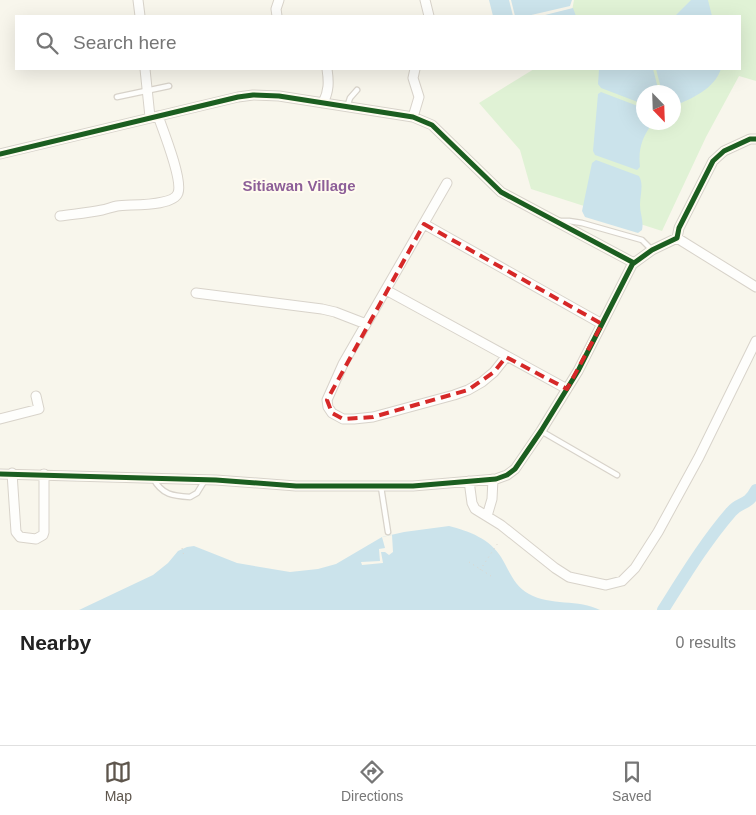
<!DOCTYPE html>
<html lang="en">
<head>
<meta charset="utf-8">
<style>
	:root { --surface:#fff; --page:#f2f2f2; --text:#222; --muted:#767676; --line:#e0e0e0; --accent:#5e564d }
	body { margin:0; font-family:Arial,sans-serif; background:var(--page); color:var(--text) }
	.compass { position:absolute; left:636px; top:85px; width:45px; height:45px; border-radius:50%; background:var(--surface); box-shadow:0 5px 20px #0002; rotate:157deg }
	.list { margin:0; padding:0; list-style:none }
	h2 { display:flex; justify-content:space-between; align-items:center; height:65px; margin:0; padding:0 20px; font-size:21px }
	h2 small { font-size:16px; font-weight:400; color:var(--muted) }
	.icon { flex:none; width:28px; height:28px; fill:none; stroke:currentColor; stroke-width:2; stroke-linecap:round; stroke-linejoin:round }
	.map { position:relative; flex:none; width:756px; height:610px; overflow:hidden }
	.search { position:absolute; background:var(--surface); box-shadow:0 5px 20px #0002; left:15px; right:15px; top:15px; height:55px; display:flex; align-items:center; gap:12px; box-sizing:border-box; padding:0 18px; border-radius:0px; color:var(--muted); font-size:19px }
	.sheet { height:135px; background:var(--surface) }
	nav { display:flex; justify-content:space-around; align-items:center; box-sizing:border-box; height:70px; border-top:1px solid var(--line); background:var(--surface); font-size:14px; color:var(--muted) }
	nav a { display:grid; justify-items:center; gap:2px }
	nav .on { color:var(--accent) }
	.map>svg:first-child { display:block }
	.green { fill:#e0f2d5; fill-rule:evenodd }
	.water { fill:#cbe3eb }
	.pier { fill:#f8f6ec }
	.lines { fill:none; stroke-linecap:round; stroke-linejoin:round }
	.river { stroke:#cbe3eb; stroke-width:12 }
	.lane-casing { stroke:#d8d3ca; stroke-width:7 }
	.street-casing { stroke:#d8d3ca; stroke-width:11 }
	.path { stroke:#dcd6cd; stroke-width:1; stroke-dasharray:1 4; stroke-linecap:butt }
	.lane { stroke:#fefefc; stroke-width:4.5 }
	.street { stroke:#fefefc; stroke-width:9 }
	.cycleway-casing { stroke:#fffbef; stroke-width:8 }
	.cycleway { stroke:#1b5e20; stroke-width:5 }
	.marked { fill:none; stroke:#d62828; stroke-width:4; stroke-dasharray:10 6; stroke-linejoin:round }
	.labels { text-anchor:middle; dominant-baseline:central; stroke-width:4; stroke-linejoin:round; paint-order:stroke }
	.neighbourhood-label { font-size:15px; font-weight:bold; fill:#8d5f98; stroke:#fffbef }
</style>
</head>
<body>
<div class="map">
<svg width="756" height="610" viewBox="0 0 756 610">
	<rect width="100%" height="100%" fill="#f8f6ec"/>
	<!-- green -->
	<path class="green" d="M574,0h182v81l-17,-5 -33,61 -44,94 -131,-42 -11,-39 -41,-47 55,-34h206v-53h-169zM644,92h30v30h-30z"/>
	<!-- water -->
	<path class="water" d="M489,0h20l4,16h-20z
		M511,0h61l-2,6 -43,10h-12z
		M691,0h17l4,16h-37z
		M573,8l3,8h-35z
		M599,69h54l6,23h-15l-1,12 -42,-16 -3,-4z
		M656,69h65c-7,20 -28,29 -47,37v-14h-12z
		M601,92l42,16 1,14 9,1c-11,14 -15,26 -13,44l-3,3 -42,-15 -2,-4 5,-57z
		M596,160l43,16c5,8 1,20 1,29 0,9 4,16 2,25l-4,3 -53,-16 -3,-6 10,-48z
		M449,526c20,5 41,13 52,31 8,13 13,29 28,37 21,12 50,5 71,16h-521l74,-35 15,-12 10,-12 9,-4 7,-1 43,17 53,9 28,-3 18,-5 46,-27 22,-5z"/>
	<!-- pier -->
	<path class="pier" d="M392,535l1,17 -4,3 -4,-3h-4l2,11 -21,2 -1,-3 19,-1 -1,-12 6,-1 -3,-11z"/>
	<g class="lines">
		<!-- river -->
		<path class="river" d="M663,610c21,-33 42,-68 68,-98 9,-11 16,-5 25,-22"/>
		<defs>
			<path id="lane" d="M117,97l52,-11
				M347,107l3,-9 7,-8
				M560,221h9l13,2 60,17 10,10
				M541,431l76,44
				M153,478c9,17 20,18 37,19l7,-4 8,-13
				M381,487l7,45"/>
			<path id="street" d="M138,0l2,16
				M425,0l4,16
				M277,16l-1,-7 3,-9
				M145,69l5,48
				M323,103c6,-12 6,-21 4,-34
				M413,117l6,-20 -6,-19 2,-9
				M0,154l238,-57 15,-2 26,1 134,21 19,8 69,67 133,71 18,-13 25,-12 2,-10 34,-67 11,-10 26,-12h6
				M447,183l-104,181 -16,36 1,7 4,6 11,6h11l19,-2 81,-22 14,-5 14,-8 12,-10 12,-15
				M60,216c14,-2 28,-3 42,-6 5,-1 10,-3 15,-4 13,-2 56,1 61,-13 5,-13 -15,-63 -20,-77
				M424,224l178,100
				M677,238l79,49
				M386,290l181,99
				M196,293l126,16 13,3 31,12
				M0,419l39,-10 -3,-13
				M12,473l4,59 4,5 16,2 7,-4 1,-3v-58
				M0,474l216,6 80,6h117l83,-7 11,-4 8,-6 26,-38 37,-60 55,-108
				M469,481l3,22 3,6 26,16 54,43 14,9 37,8 16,-4 13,-13 23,-36 41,-75 57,-116
				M487,516l5,-17 1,-20"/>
		</defs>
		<!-- lane casing -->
		<use href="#lane" class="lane-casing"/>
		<!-- street casing -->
		<use href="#street" class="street-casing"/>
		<!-- path -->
		<path class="path" d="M182,548l2,8
			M469,562l22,14
			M480,570l18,-27"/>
		<!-- lane -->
		<use href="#lane" class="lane"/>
		<!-- street -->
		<use href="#street" class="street"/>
		<defs>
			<path id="cycleway" d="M0,154l238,-57 15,-2 26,1 134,21 19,8 69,67 133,71 18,-13 25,-12 2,-10 34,-67 11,-10 26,-12h6
				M0,474l216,6 80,6h117l83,-7 11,-4 8,-6 26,-38 37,-60 55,-108"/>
		</defs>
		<!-- cycleway casing -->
		<use href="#cycleway" class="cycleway-casing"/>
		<!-- cycleway -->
		<use href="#cycleway" class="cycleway"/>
	</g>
	<!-- marked area -->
	<path class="marked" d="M424,224l178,100 -35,65 -61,-32 -12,15 -26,18 -95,27 -30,2 -11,-6 -5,-13z"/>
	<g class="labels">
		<!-- neighbourhood labels -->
		<g class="neighbourhood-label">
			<text x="299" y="185">Sitiawan Village</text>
		</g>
	</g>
</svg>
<svg class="compass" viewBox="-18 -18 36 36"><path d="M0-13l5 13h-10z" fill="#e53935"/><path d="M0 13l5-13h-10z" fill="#767676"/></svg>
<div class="search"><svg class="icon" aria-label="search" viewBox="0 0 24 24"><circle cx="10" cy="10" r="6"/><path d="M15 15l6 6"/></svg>Search here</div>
</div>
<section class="sheet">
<h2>Nearby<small>0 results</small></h2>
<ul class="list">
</ul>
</section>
<nav>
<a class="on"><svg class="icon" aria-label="map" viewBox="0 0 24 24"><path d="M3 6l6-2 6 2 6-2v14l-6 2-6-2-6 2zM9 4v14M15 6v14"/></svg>Map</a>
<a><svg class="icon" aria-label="directions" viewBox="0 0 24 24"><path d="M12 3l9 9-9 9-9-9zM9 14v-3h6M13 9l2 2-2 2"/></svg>Directions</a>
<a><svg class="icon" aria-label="saved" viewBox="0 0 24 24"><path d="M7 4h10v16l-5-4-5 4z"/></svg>Saved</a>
</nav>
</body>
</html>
